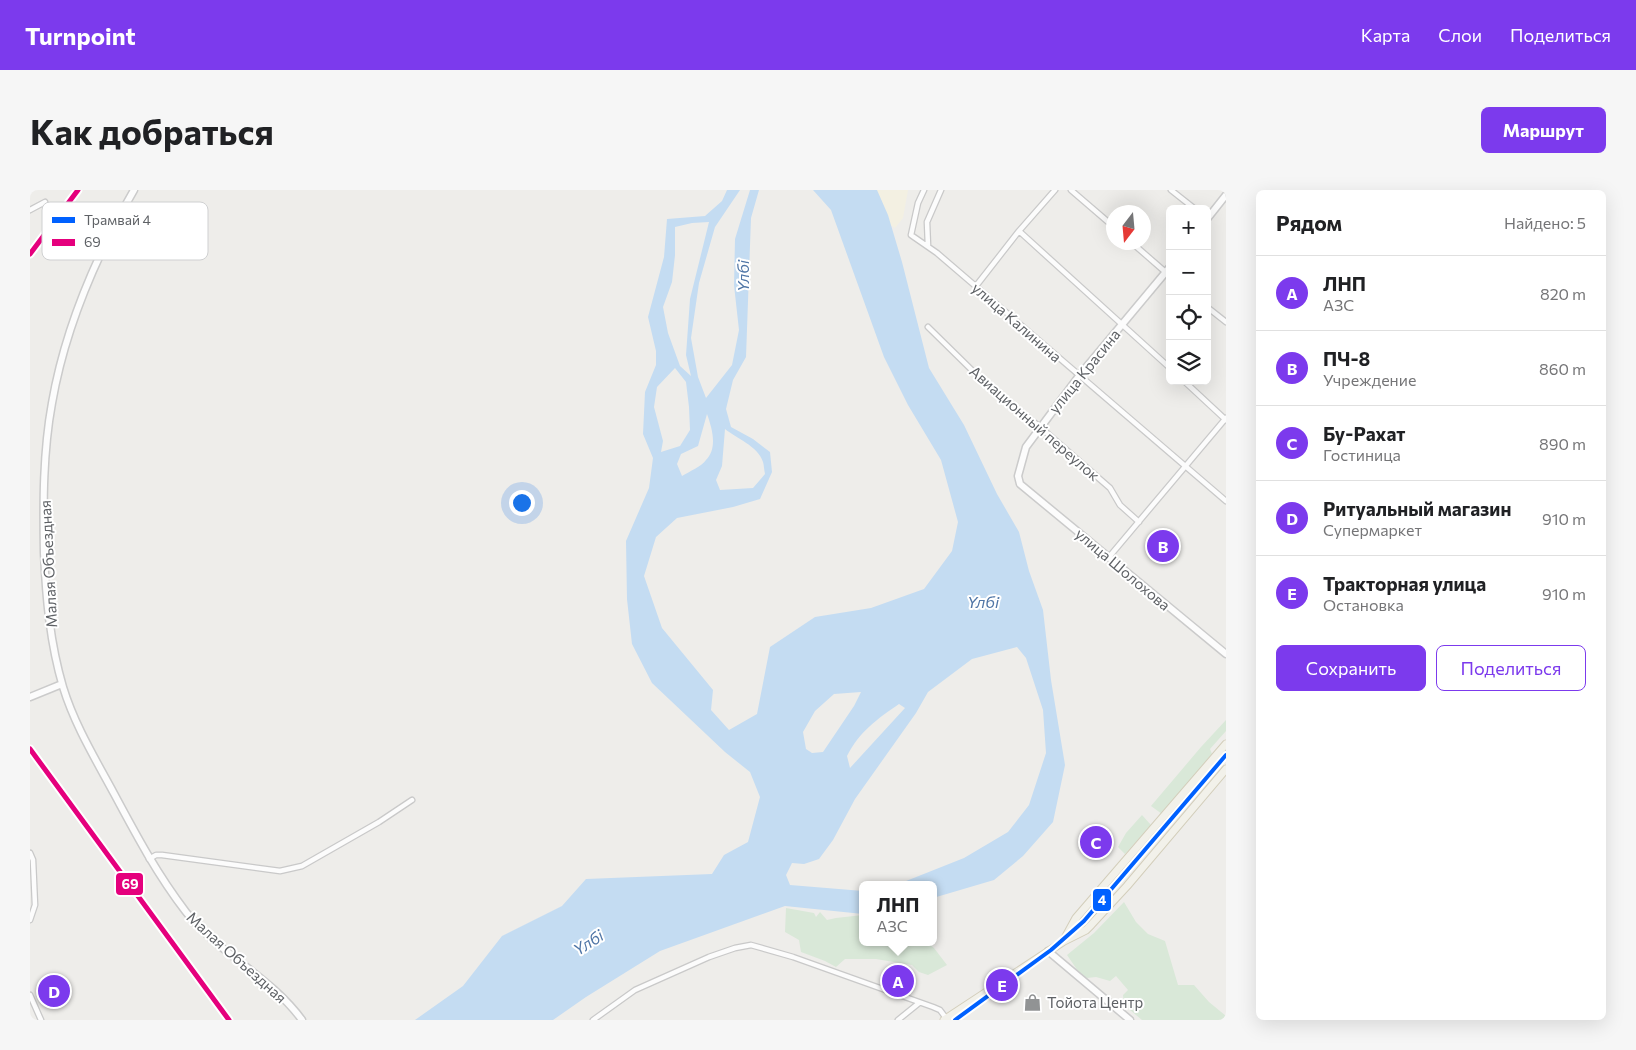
<!DOCTYPE html>
<html lang="ru">
<head>
<meta charset="utf-8">
<style>
	:root { --surface:#fff; --page:#f6f6f6; --text:#202124; --muted:#757577; --line:#e0e0e0; --accent:#7c3aed }
	body { margin:0; font-family:Commissioner,sans-serif; background:var(--page); color:var(--text) }
	.controls { position:absolute; right:15px; top:15px; display:grid; overflow:hidden; border-radius:8px; box-shadow:0 5px 20px #0002 }
	.controls button { width:45px; height:45px; display:grid; place-items:center; padding:0; border:0; border-bottom:1px solid var(--line); background:var(--surface); color:var(--text); font:25px sans-serif }
	.compass { position:absolute; left:1076px; top:15px; width:45px; height:45px; border-radius:50%; background:var(--surface); box-shadow:0 5px 20px #0002; rotate:196deg }
	.you { position:absolute; left:491px; top:312px; width:18px; height:18px; margin:-12px; border:4px solid #fff; border-radius:50%; background:#1a73e8; box-shadow:0 0 0 8px #1a73e833 }
	.badge { display:grid; place-items:center; width:32px; height:32px; border-radius:50%; background:var(--accent); color:#fff; font-size:16px; font-weight:700 }
	.pin { position:absolute; translate:-50% -50%; border:2px solid #fff; box-shadow:0 1px 5px #0006 }
	.popup { position:absolute; left:829px; top:691px; width:78px; height:65px; box-sizing:border-box; display:grid; place-content:center; border-radius:8px; background:var(--surface); filter:drop-shadow(0 1px 4px #0005); font-size:16px; white-space:nowrap; color:var(--muted) }
	.popup b { font-size:19px; color:var(--text) }
	.popup::after { content:''; position:absolute; left:50%; top:100%; margin-left:-10px; border:10px solid transparent; border-top-color:var(--surface) }
	.list { margin:0; padding:0; list-style:none }
	h2 { display:flex; justify-content:space-between; align-items:center; height:65px; margin:0; padding:0 20px; font-size:21px }
	h2 small { font-size:16px; font-weight:400; color:var(--muted) }
	.list li { display:grid; grid-template-columns:32px 1fr auto; gap:15px; align-items:center; box-sizing:border-box; height:75px; padding:0 20px; border-top:1px solid var(--line) }
	.list b { display:block; font-size:19px; white-space:nowrap }
	.list p { margin:0; font-size:16px; white-space:nowrap; color:var(--muted) }
	.list em { font-size:16px; font-style:normal; color:var(--muted) }
	.actions { display:flex; gap:10px; padding:15px 20px }
	.actions a { flex:1; padding:11px 0; border:1px solid var(--accent); border-radius:8px; text-align:center; font-size:18px; color:var(--accent) }
	.actions .main { background:var(--accent); color:#fff }
	.icon { flex:none; width:28px; height:28px; fill:none; stroke:currentColor; stroke-width:2; stroke-linecap:round; stroke-linejoin:round }
	.map { position:relative; flex:none; width:1196px; height:830px; overflow:hidden; border-radius:8px }
	header { display:flex; align-items:center; gap:30px; box-sizing:border-box; height:70px; padding:0 25px; background:var(--accent); color:#fff }
	header strong { font-size:24px }
	nav { display:flex; gap:28px; margin-inline-start:auto; font-size:18px }
	.intro { display:flex; align-items:center; justify-content:space-between; box-sizing:border-box; height:120px; padding:0 30px }
	h1 { margin:0; font-size:35px }
	.button { padding:12px 22px; border-radius:8px; background:var(--accent); color:#fff; font-size:18px; font-weight:700 }
	main { display:flex; gap:30px; padding:0 30px }
	aside { flex:1; background:var(--surface); border-radius:8px; box-shadow:0 5px 20px #0002 }
	.map>svg:first-child { display:block }
	.green { fill:#d9e8d8 }
	.sand { fill:#f3f0e2 }
	.water { fill:#c4dcf2; fill-rule:evenodd }
	.lines { fill:none; stroke-linecap:round; stroke-linejoin:round }
	.street-casing { stroke:#c9c9c9; stroke-width:7 }
	.secondary-casing { stroke:#cbcbcb; stroke-width:9 }
	.primary-casing { stroke:#d3cebb; stroke-width:9 }
	.street { stroke:#fcfcfc; stroke-width:4.5 }
	.secondary { stroke:#fcfcfc; stroke-width:6 }
	.primary { stroke:#f2f1ea; stroke-width:7 }
	.rail-1-casing { stroke:#fff; stroke-width:9 }
	.rail-1 { stroke:#e5007d; stroke-width:5 }
	.tram-1-casing { stroke:#fff; stroke-width:8 }
	.tram-1 { stroke:#0061ff; stroke-width:4 }
	.labels { text-anchor:middle; dominant-baseline:central; stroke-width:4; stroke-linejoin:round; paint-order:stroke }
	.street-label { font-size:15px; fill:#5f6266; stroke:#fff }
	.poi-label { font-size:15px; fill:#5f6266; stroke:#fff; text-anchor:start }
	.water-label { font-size:16px; font-style:italic; fill:#4f75a6; stroke:#fff }
	.key { fill:#fff; stroke:#cfd0d1; stroke-width:1 }
	.key-label { font-size:14px; fill:#5f6266 }
	.line-badge { stroke:#fff; stroke-width:2 }
	.badge-label { font-size:14px; text-anchor:middle; font-weight:bold; fill:#fff }
</style>
</head>
<body>
<header>
<strong>Turnpoint</strong>
<nav><a>Карта</a><a>Слои</a><a>Поделиться</a></nav>
</header>
<div class="intro"><h1>Как добраться</h1><a class="button">Маршрут</a></div>
<main>
<div class="map">
<svg width="1196" height="830" viewBox="0 0 1196 830">
	<rect width="100%" height="100%" fill="#eeedea"/>
	<!-- green -->
	<path class="green" d="M1196,530v11l-16,18 2,5 -50,60 -11,-8 50,-59z
		M1112,625l9,10 -26,29 -7,-7 8,-14z
		M1094,712l12,20 12,12 17,7 13,44h16l15,17 17,14v4h-84l-18,-15 -1,-10 5,-5 -12,-14 -6,5 -14,-4 -9,1 -7,-4 -13,-19 27,-22z
		M756,718l28,5 2,4 4,-5 7,8 9,-2 27,-3v27h64l7,6 13,17 -19,10 -9,-3 -7,-7 -36,-6h-31l-9,8 -11,-6 -24,-9 -2,-12 -14,-8z"/>
	<!-- sand -->
	<path class="sand" d="M837,0h41l-5,28 -8,10 -6,-4z"/>
	<!-- water -->
	<path class="water" d="M697,0h13l-25,37 -16,56 -8,55 7,39 8,21 26,-33 7,-35 -5,-45 1,-46 15,-49h9l-8,28 -5,139 -13,23 -7,29 5,18 22,12 17,13 2,20 -12,27 -27,8 -56,11 -21,19 -12,39 18,52 51,62 -2,20 18,20 28,-16 13,-67 45,-30 56,-9 53,-19 28,-38 6,-29 -17,-62 -33,-55 -24,-48 -53,-147 -18,-20h64l11,25 14,47 27,106 35,57 33,69 22,38 10,39 14,39 8,70 14,85 -12,57 -30,34 -29,24 -61,18v-13h-37l68,-27 44,-26 21,-27 17,-52 -3,-43 -17,-52 -9,-11 -45,12 -44,33 -12,21 -61,86 -22,41 -14,19 -15,5 -12,-1 -6,12 4,10 73,6v23l-78,-8 -125,45 -74,46 -33,23h-138l48,-34 39,-50 60,-30 24,-27 126,-5 12,-19 24,-13 12,-45 -10,-25 -25,-20 -73,-69 -20,-39 -5,-45 -1,-58 23,-53 4,-30 -10,-24 2,-42 11,-27v-14l-8,-34 16,-60 3,-38 38,-3 17,-15zM679,32l-19,77 -4,56 5,21 -11,-10 -12,-33 -5,-26 9,-25 3,-27v-28l17,-4zM645,178l11,14 3,25 1,23 -10,16 -19,6 2,-11 -9,-34 3,-20zM677,224c5,14 11,34 -1,46 -5,7 -16,11 -24,16l-5,-12 4,-10 17,-8zM695,239c11,9 33,17 38,33 1,3 1,8 2,12l-12,14 -33,2 -4,-10 6,-14zM831,502l-7,14 -31,46 -11,1 -6,-4 -3,-17 12,-21 19,-17zM869,514l6,4 -55,60 -3,-12c13,-25 29,-36 52,-52z"/>
	<g class="lines">
		<defs>
			<path id="street" d="M894,0l-6,13 -7,32 26,18 289,248
				M1041,0l43,37
				M1141,0l24,19
				M0,20l15,-8
				M989,41l151,137
				M1101,52l39,34
				M898,56l-1,-24 14,-32
				M946,96l43,-55 36,-41
				M1177,117l19,15
				M898,137l56,55 56,45 70,61 10,17 19,17
				M1154,191l42,39
				M1079,367l117,-139
				M0,663l3,7 2,45 -5,15
				M119,669l7,-4h6l118,16 22,-5 77,-44 33,-22
				M0,805l11,25
				M563,830l42,-30 74,-33 26,-9 16,-3 42,12 140,50 7,3 6,8
				M868,830l21,-17"/>
			<path id="secondary" d="M104,0c-38,66 -69,138 -82,213 -9,49 -9,100 -8,150 2,45 6,90 19,134 11,36 30,68 48,101 23,43 45,85 75,124 33,42 85,65 116,108
				M1177,29l19,-24
				M1140,77l-91,109 -53,71 -8,29 2,8 206,170
				M0,507l32,-13
				M1018,761l82,69"/>
			<path id="primary" d="M1034,750l12,-22 150,-174
				M914,830l120,-79 22,-11 5,-5 36,-39 99,-117"/>
		</defs>
		<!-- street casing -->
		<use href="#street" class="street-casing"/>
		<!-- secondary casing -->
		<use href="#secondary" class="secondary-casing"/>
		<!-- primary casing -->
		<use href="#primary" class="primary-casing"/>
		<!-- street -->
		<use href="#street" class="street"/>
		<!-- secondary -->
		<use href="#secondary" class="secondary"/>
		<!-- primary -->
		<use href="#primary" class="primary"/>
		<defs>
			<path id="rail-1" d="M0,64l48,-64
				M0,559l199,271"/>
		</defs>
		<!-- rail-1 casing -->
		<use href="#rail-1" class="rail-1-casing"/>
		<!-- rail-1 -->
		<use href="#rail-1" class="rail-1"/>
		<defs>
			<path id="tram-1" d="M925,830l96,-70 33,-29 142,-166"/>
		</defs>
		<!-- tram-1 casing -->
		<use href="#tram-1" class="tram-1-casing"/>
		<!-- tram-1 -->
		<use href="#tram-1" class="tram-1"/>
	</g>
	<!-- icons -->
	<defs>
		<symbol id="shop-bare" viewBox="-9 -9 18 18"><path d="M-5-2.5h2.3a2.7 3.5 0 0 1 5.4 0H5L5.5 6h-11ZM-1.5-2.5h3a1.5 2.3 0 0 0-3 0Z" fill="#919394" stroke="#fff" stroke-width="2.5" paint-order="stroke"/></symbol>
	</defs>
	<g fill-rule="evenodd">
		<use href="#shop-bare" x="990" y="800" width="25" height="25"/>
	</g>
	<g class="labels">
		<!-- street labels -->
		<g class="street-label">
			<text transform="translate(987 132) rotate(41)">улица Калинина</text>
			<text transform="translate(1054 181) rotate(-51)">улица Красина</text>
			<text transform="translate(1005 233) rotate(41)">Авиационный переулок</text>
			<text transform="translate(18 374) rotate(-93)">Малая Объездная</text>
			<text transform="translate(1093 379) rotate(40)">улица Шолохова</text>
			<text transform="translate(207 767) rotate(42)">Малая Объездная</text>
		</g>
		<!-- poi labels -->
		<g class="poi-label">
			<text x="1017" y="812">Тойота Центр</text>
		</g>
		<!-- water labels -->
		<g class="water-label">
			<text transform="translate(712 86) rotate(-90)">Үлбі</text>
			<text x="953" y="411">Үлбі</text>
			<text transform="translate(558 752) rotate(-33)">Үлбі</text>
		</g>
	</g>
	<!-- legend -->
	<rect x="12" y="12" width="166" height="58" rx="8" class="key"/>
	<rect x="22" y="27" width="23" height="6" fill="#0061ff"/>
	<rect x="22" y="49" width="23" height="7" fill="#e5007d"/>
	<g class="key-label">
		<text x="54" y="35">Трамвай 4</text>
		<text x="54" y="57">69</text>
	</g>
	<g class="line-badge">
		<rect x="85" y="682" width="29" height="24" rx="5" fill="#e5007d"/>
		<rect x="1062" y="698" width="20" height="24" rx="5" fill="#0061ff"/>
	</g>
	<g class="badge-label">
		<text x="100" y="699">69</text>
		<text x="1072" y="715">4</text>
	</g>
</svg>
<div class="controls">
<button>+</button>
<button>−</button>
<button><svg class="icon" aria-label="locate" viewBox="0 0 24 24"><circle cx="12" cy="12" r="6"/><path d="M12 2v4M12 18v4M2 12h4M18 12h4"/></svg></button>
<button><svg class="icon" aria-label="layers" viewBox="0 0 24 24"><path d="M12 4l9 5-9 5-9-5zM3 14l9 5 9-5"/></svg></button>
</div>
<svg class="compass" viewBox="-18 -18 36 36"><path d="M0-13l5 13h-10z" fill="#e53935"/><path d="M0 13l5-13h-10z" fill="#757577"/></svg>
<div class="you"></div>
<div class="pin badge" style="left:868px;top:791px">A</div>
<div class="popup"><b>ЛНП</b>АЗС</div>
<div class="pin badge" style="left:1133px;top:356px">B</div>
<div class="pin badge" style="left:1066px;top:652px">C</div>
<div class="pin badge" style="left:24px;top:801px">D</div>
<div class="pin badge" style="left:972px;top:795px">E</div>
</div>
<aside>
<h2>Рядом<small>Найдено: 5</small></h2>
<ul class="list">
<li><span class="badge">A</span><div><b>ЛНП</b><p>АЗС</p></div><em>820 m</em></li>
<li><span class="badge">B</span><div><b>ПЧ-8</b><p>Учреждение</p></div><em>860 m</em></li>
<li><span class="badge">C</span><div><b>Бу-Рахат</b><p>Гостиница</p></div><em>890 m</em></li>
<li><span class="badge">D</span><div><b>Ритуальный магазин</b><p>Супермаркет</p></div><em>910 m</em></li>
<li><span class="badge">E</span><div><b>Тракторная улица</b><p>Остановка</p></div><em>910 m</em></li>
</ul>
<div class="actions"><a class="main">Сохранить</a><a>Поделиться</a></div>
</aside>
</main>
</body>
</html>
